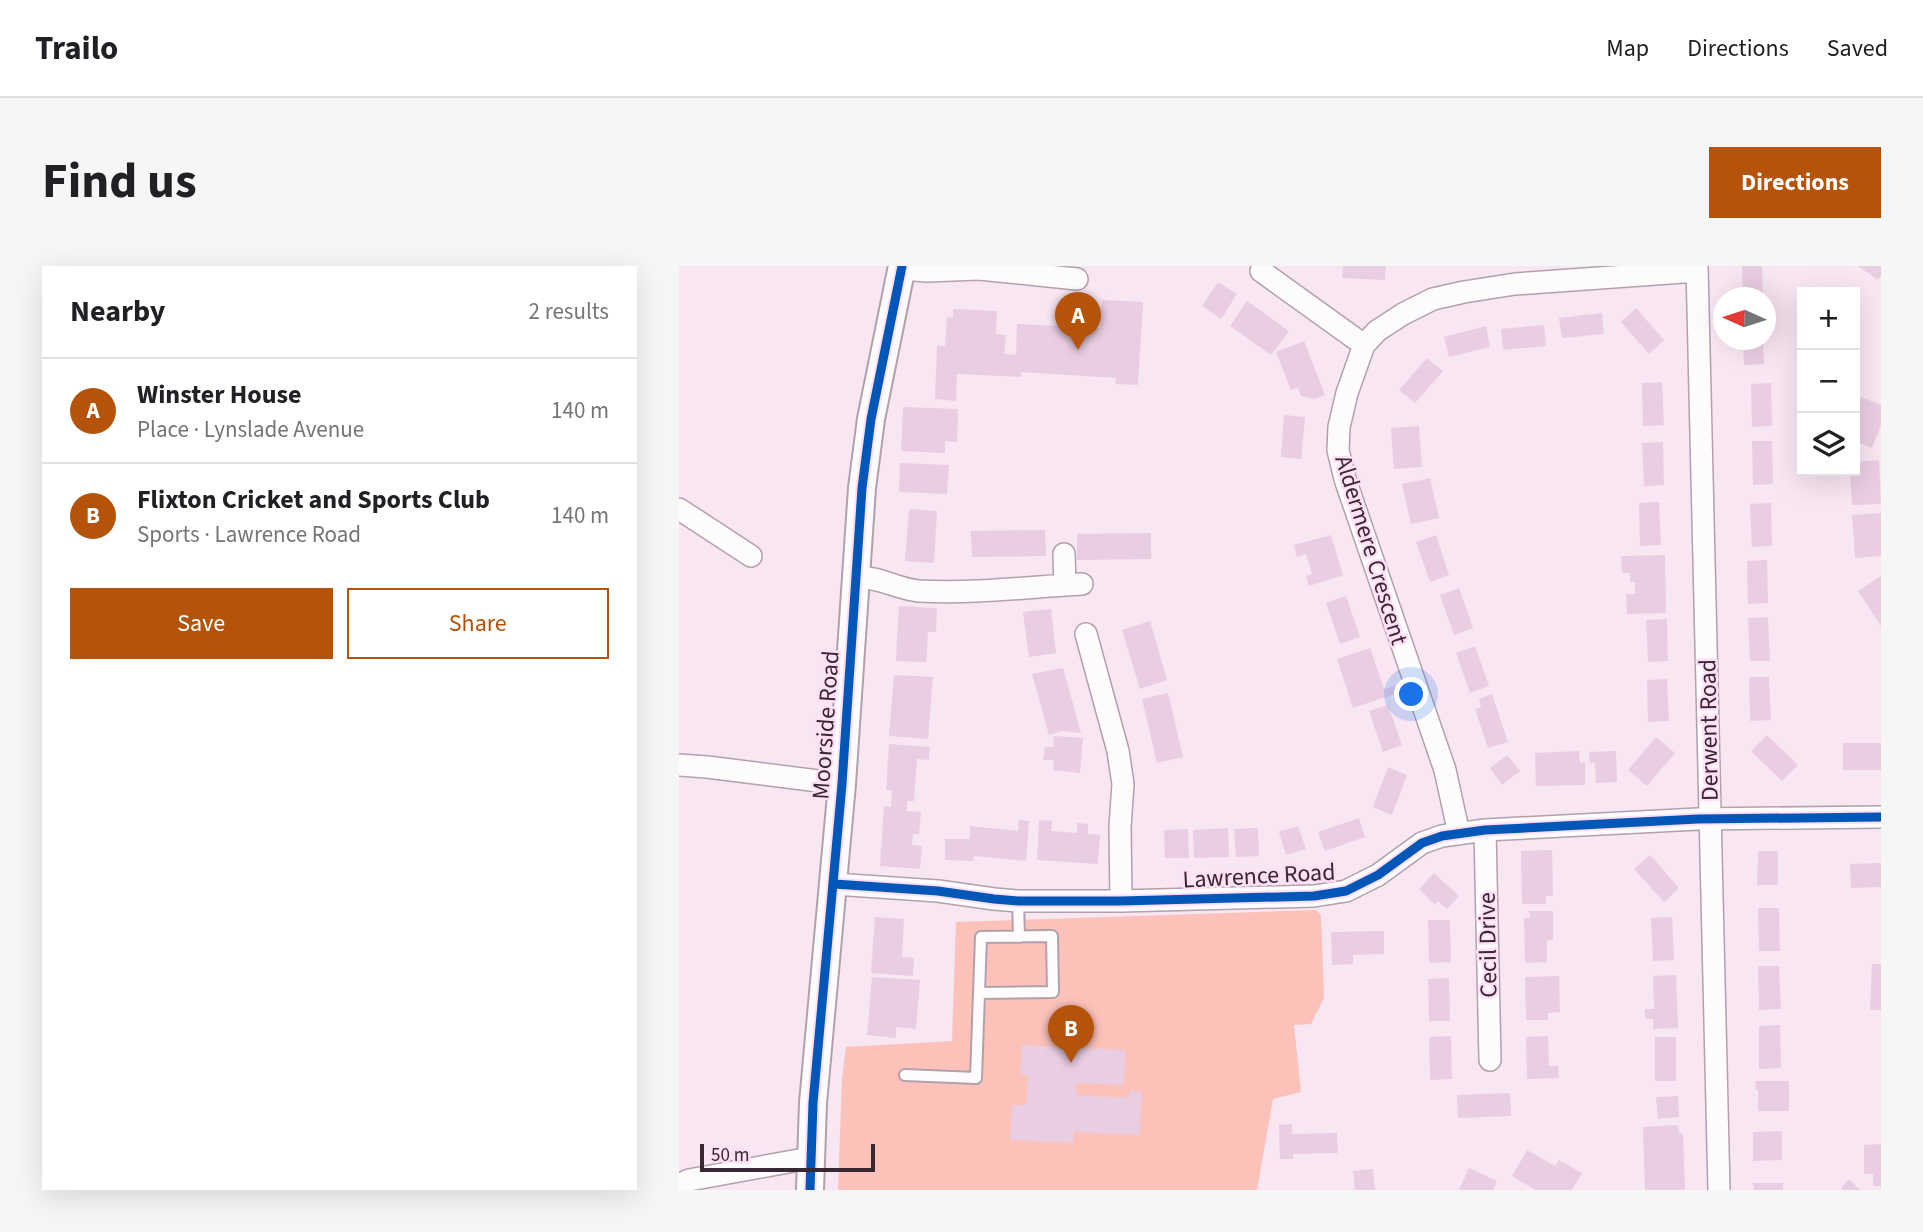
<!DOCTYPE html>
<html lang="en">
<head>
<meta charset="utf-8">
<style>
	:root { --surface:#fff; --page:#f6f6f6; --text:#202124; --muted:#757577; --line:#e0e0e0; --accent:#b45309 }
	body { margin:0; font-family:"Source Sans 3",sans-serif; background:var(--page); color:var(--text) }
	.controls { position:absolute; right:21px; top:21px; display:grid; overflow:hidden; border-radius:0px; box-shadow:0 7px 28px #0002 }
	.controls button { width:63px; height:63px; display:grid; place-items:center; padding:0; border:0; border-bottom:2px solid var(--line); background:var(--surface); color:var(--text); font:35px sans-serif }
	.compass { position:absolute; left:1034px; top:21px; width:63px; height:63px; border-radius:50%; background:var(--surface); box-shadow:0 7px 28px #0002; rotate:273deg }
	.scale { position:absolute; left:21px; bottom:18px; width:175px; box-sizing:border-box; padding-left:7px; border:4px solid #372833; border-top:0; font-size:19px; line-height:24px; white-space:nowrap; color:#372833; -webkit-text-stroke:5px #ffdff6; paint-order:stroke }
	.you { position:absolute; left:733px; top:429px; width:24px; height:24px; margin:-18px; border:5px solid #fff; border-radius:50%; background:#1a73e8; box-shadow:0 0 0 10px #1a73e833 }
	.badge { display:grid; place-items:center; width:46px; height:46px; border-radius:50%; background:var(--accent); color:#fff; font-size:23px; font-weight:700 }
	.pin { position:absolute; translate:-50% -58px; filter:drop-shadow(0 2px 4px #0008) }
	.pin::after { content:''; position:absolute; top:37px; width:24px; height:21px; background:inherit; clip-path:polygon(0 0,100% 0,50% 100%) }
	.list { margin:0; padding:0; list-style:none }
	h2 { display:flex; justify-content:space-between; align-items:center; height:91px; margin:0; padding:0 28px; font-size:30px }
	h2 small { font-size:23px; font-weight:400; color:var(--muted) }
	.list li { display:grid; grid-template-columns:46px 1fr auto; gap:21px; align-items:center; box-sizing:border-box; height:105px; padding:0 28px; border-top:2px solid var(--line) }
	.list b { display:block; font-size:26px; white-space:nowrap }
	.list p { margin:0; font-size:23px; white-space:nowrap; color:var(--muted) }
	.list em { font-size:23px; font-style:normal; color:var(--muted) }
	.actions { display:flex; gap:14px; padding:21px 28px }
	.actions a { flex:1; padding:16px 0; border:2px solid var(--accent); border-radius:0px; text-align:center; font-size:24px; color:var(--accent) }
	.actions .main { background:var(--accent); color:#fff }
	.icon { flex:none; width:38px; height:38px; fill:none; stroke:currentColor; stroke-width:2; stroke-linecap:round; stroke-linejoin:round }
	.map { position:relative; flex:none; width:1202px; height:924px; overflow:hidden; border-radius:0px }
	header { display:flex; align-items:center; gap:42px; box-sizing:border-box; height:98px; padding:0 35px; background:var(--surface); border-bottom:2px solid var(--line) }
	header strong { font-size:33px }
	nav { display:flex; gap:38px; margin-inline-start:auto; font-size:24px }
	.intro { display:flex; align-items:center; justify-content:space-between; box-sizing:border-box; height:168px; padding:0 42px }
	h1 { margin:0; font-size:49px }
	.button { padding:18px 32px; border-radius:0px; background:var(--accent); color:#fff; font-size:24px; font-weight:700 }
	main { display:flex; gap:42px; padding:0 42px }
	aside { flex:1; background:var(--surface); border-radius:0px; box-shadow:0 7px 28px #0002 }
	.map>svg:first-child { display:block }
	.grass { fill:#fcc2ba }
	.building { fill:#e9cde2 }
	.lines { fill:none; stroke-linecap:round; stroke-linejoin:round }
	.service-casing { stroke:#b0a1ac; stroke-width:14 }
	.minor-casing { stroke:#b0a1ac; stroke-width:24 }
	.tertiary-casing { stroke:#b0a1ac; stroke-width:30 }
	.service { stroke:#fefbfd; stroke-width:10 }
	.minor { stroke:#fefbfd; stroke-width:21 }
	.tertiary { stroke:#fefbfd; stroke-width:26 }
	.cycleway-casing { stroke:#ffdff6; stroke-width:13 }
	.cycleway { stroke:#0057b8; stroke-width:9 }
	.labels { text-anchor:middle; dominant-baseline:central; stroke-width:5; stroke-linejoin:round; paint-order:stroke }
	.street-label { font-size:24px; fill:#372833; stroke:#ffdff6 }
</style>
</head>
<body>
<header>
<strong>Trailo</strong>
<nav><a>Map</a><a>Directions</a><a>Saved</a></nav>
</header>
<div class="intro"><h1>Find us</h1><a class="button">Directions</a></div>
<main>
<aside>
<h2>Nearby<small>2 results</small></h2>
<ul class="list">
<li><span class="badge">A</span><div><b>Winster House</b><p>Place · Lynslade Avenue</p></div><em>140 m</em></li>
<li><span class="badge">B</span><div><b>Flixton Cricket and Sports Club</b><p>Sports · Lawrence Road</p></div><em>140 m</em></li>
</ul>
<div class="actions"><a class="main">Save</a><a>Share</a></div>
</aside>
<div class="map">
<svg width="1202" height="924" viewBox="0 0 1202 924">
	<rect width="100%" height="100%" fill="#f8e6f2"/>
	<!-- grass -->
	<path class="grass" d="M637,644l5,5 3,83 -13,26 -17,1 7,67 -28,7 -16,91h-419l4,-111 4,-32 106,-6 4,-119z"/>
	<!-- building -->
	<path class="building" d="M664,0h43l-1,14 -43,-2z
		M1063,0h20l1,32h-20z
		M1179,0h23v10l-3,4z
		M539,16l19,12 -16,25 -19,-13z
		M423,34l41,2 -5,83 -23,-1 1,-6 -95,-6v5l-64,-3 -1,27 -21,-2 2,-53h8l2,-29 6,1v-9l44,2 -1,23 10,1 -2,19 12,1 1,-31 83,4z
		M568,35l42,30 -18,24 -41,-29z
		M957,42l28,32 -15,14 -28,-32z
		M923,47l2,21 -42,4 -3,-20z
		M865,59l2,21 -43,4 -2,-21z
		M807,60l4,21 -41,10 -5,-20z
		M1064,74h20l1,24 -20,1z
		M625,75l21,54 -10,4 -14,-3 -3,-9 -7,3 -15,-38z
		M748,92l16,13 -28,32 -16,-13z
		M983,116l2,43 -21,1 -1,-43z
		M1092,117l1,43 -20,1 -1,-43z
		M1182,131l20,8v20l-9,23 -17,-7v-30z
		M224,141l55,2 -1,33 -12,-1v12l-44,-2z
		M605,149l21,2 -4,42 -20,-2z
		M740,160l3,41 -28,2 -3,-41z
		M1073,175h20l1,43 -20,1z
		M984,176l1,43 -20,1 -2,-43z
		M1200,194l2,44 -29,1 -2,-34h5v-9z
		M221,197l49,2 -2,29 -48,-2z
		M751,212l9,40 -28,6 -9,-40z
		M980,236l2,43 -21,1 -1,-43z
		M1092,237l1,43 -20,1 -2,-43z
		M230,243l28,2 -3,52 -29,-2z
		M1202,247v43l-26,2 -3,-43z
		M366,264l1,26 -74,1 -1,-26z
		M472,267v26l-74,1v-26z
		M652,269l12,40 -34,11 -3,-10 6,-2 -6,-20 -9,3 -3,-12z
		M757,269l13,40 -19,7 -14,-40z
		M986,289l1,58 -39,1 -1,-20h9v-12h-5v-9h-8l-1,-17z
		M1088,294l1,43 -20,1 -1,-43z
		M1202,310v50l-23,-35z
		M780,322l14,40 -19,7 -14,-40z
		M667,330l14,41 -20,7 -14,-41z
		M220,340l38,2 -1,24h-8l-2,30 -30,-1z
		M372,343l5,44 -27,4 -6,-45z
		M1089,351l2,44h-20l-2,-43z
		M988,353l1,42 -20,1 -2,-42z
		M471,355l17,59 -27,9 -18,-59z
		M796,380l14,40 -19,7 -14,-40z
		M691,382l14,41 18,-6 2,8 -51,17 -16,-49z
		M384,402l18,65 -19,-2 -13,4 -17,-61z
		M215,409l39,2 -5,62 -39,-3z
		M1070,411h20l2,43 -21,1z
		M988,413l2,42 -21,1 -1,-42z
		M489,427l15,64 -26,6 -15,-64z
		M813,428l16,48 -20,6 -13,-39 6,-2 -2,-8z
		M709,439l14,40 -19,7 -14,-41z
		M1088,469l31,30 -16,16 -31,-30z
		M375,470l29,2 -3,35 -27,-3 1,-10h-11l2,-13h8z
		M977,471l19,16 -28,33 -19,-16z
		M1164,477h38v27h-38z
		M210,478l41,3 -1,13 -12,-1 -3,42h-7v10l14,1 -2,22h-6l-1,11 10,1 -2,23 -40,-3 4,-60 7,1 1,-17h-6z
		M900,485l1,12 5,-1v23l-49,1 -1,-33z
		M937,485l1,31 -21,1 -1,-20h-5l-1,-11z
		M828,489l13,16 -18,14 -12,-17z
		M709,501l19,8 -15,40 -19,-8z
		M680,552l6,19 -40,14 -7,-19z
		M340,554l10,1 -3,40 -52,-5 -1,5 -28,-1v-21h25v-13l48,5z
		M360,554l13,1 -1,10 26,2v-10l11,1v10l12,1 -2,29 -61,-4z
		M619,560l8,23 -20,6 -7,-23z
		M549,562l1,29 -35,1 -1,-28z
		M579,562l1,28 -23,1 -2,-28z
		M509,563l1,29h-24l-1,-28z
		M873,584l1,46h-7v8h-24l-1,-53z
		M1079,585h20v34h-21z
		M971,589l29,33 -15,14 -30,-33z
		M1202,597v24l-30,1 -1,-24z
		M755,607l25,23 -12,13 -9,-8 -3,4 -16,-16z
		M1079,642h21l1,43h-21z
		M850,645h24v29h-6v22l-22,1 -1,-45h6z
		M196,651l29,2 -2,38 12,1 -1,18 -42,-3z
		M993,651l2,43 -21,1 -2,-43z
		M749,654h22l1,42 -22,1z
		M705,665v23l-31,1v9l-21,1 -1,-33z
		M1193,698h9v46h-11z
		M1079,700h21l2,43 -22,1z
		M997,709l2,53 -25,1v-10h-8v-10h9l-1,-33z
		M880,710l1,36 -12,1v7h-22l-1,-43z
		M193,711l48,3 -4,49 -20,-2v11l-29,-3z
		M770,712l1,43h-21l-1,-42z
		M1101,759l1,43 -22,1v-43z
		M772,770l1,43 -22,1 -1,-43z
		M869,770l1,30h9l1,12 -32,1 -1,-42z
		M976,771h21v44h-21z
		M343,779l103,5 -1,35 -48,-2v12l53,3 1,-7 12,1 -3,43 -65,-3 -1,11 -63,-3 2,-35h14l2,-30 -8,-1z
		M1076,815h34v30h-31v-21h-2z
		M831,827l1,23 -53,2 -1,-23z
		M999,830l1,21 -21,2 -2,-22z
		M613,858v10l45,-1 1,20 -45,1v5h-13l-1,-34z
		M999,859l1,9 4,-1 2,57h-40l-2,-63z
		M1103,865v29l-29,1v-29z
		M1202,878v42h-8v-12h-9v-29z
		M848,884l28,16 4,-6 23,13 -10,17h-36l-24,-14z
		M790,902l28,13 -4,9h-34z
		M694,903l2,21h-20l-2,-19z
		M1170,913l11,11h-18v-3z
		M1074,917h30v7h-29z"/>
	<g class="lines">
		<defs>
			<path id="service" d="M339,635l1,36
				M373,670l1,56 -74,1 2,-56z
				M226,809l71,3 3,-85"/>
			<path id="minor" d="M1018,0l22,924
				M223,3l25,2 52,-2 98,10
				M582,5l103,74
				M0,243l72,47
				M385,288l1,31
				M178,311c23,0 40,12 62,14 54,3 109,-4 163,-7
				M407,368l32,117 5,33 -3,43 1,74
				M0,499l28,2 135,17
				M806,564l5,230
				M780,568l-14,-64 -100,-291 -7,-29 1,-23 8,-34 17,-48 13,-14 26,-17 30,-15 31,-7 51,-8 182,-13
				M155,618l104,7 56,8 24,2h103l193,-5 32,-5 32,-16 44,-32 20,-7 43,-6 213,-11 183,-2
				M0,919l10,-5 121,-22"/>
			<path id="tertiary" d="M131,924l3,-87 29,-319 20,-296 9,-69 31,-153"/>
		</defs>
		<!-- service casing -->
		<use href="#service" class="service-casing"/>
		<!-- minor casing -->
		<use href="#minor" class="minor-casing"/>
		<!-- tertiary casing -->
		<use href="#tertiary" class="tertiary-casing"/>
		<!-- service -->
		<use href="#service" class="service"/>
		<!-- minor -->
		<use href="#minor" class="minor"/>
		<!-- tertiary -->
		<use href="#tertiary" class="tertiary"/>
		<defs>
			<path id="cycleway" d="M155,618l104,7 56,8 24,2h103l193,-5 32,-5 32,-16 44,-32 20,-7 43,-6 213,-11 183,-2
				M131,924l3,-87 29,-319 20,-296 9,-69 31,-153"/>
		</defs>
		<!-- cycleway casing -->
		<use href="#cycleway" class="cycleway-casing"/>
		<!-- cycleway -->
		<use href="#cycleway" class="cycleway"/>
	</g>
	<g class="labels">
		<!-- street labels -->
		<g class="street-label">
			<text transform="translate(692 284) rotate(73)">Aldermere Crescent</text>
			<text transform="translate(147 459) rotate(-86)">Moorside Road</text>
			<text transform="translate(1030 464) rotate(-91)">Derwent Road</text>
			<text transform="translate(580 610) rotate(-3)">Lawrence Road</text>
			<text transform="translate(809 679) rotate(-91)">Cecil Drive</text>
		</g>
	</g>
</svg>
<div class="controls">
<button>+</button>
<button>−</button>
<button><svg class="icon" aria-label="layers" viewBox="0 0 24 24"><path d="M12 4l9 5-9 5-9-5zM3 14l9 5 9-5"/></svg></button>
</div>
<svg class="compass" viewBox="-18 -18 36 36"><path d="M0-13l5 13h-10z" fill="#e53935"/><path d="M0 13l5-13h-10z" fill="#757577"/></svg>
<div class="scale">50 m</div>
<div class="you"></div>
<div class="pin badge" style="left:399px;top:84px">A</div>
<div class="pin badge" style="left:392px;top:797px">B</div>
</div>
</main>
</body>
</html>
